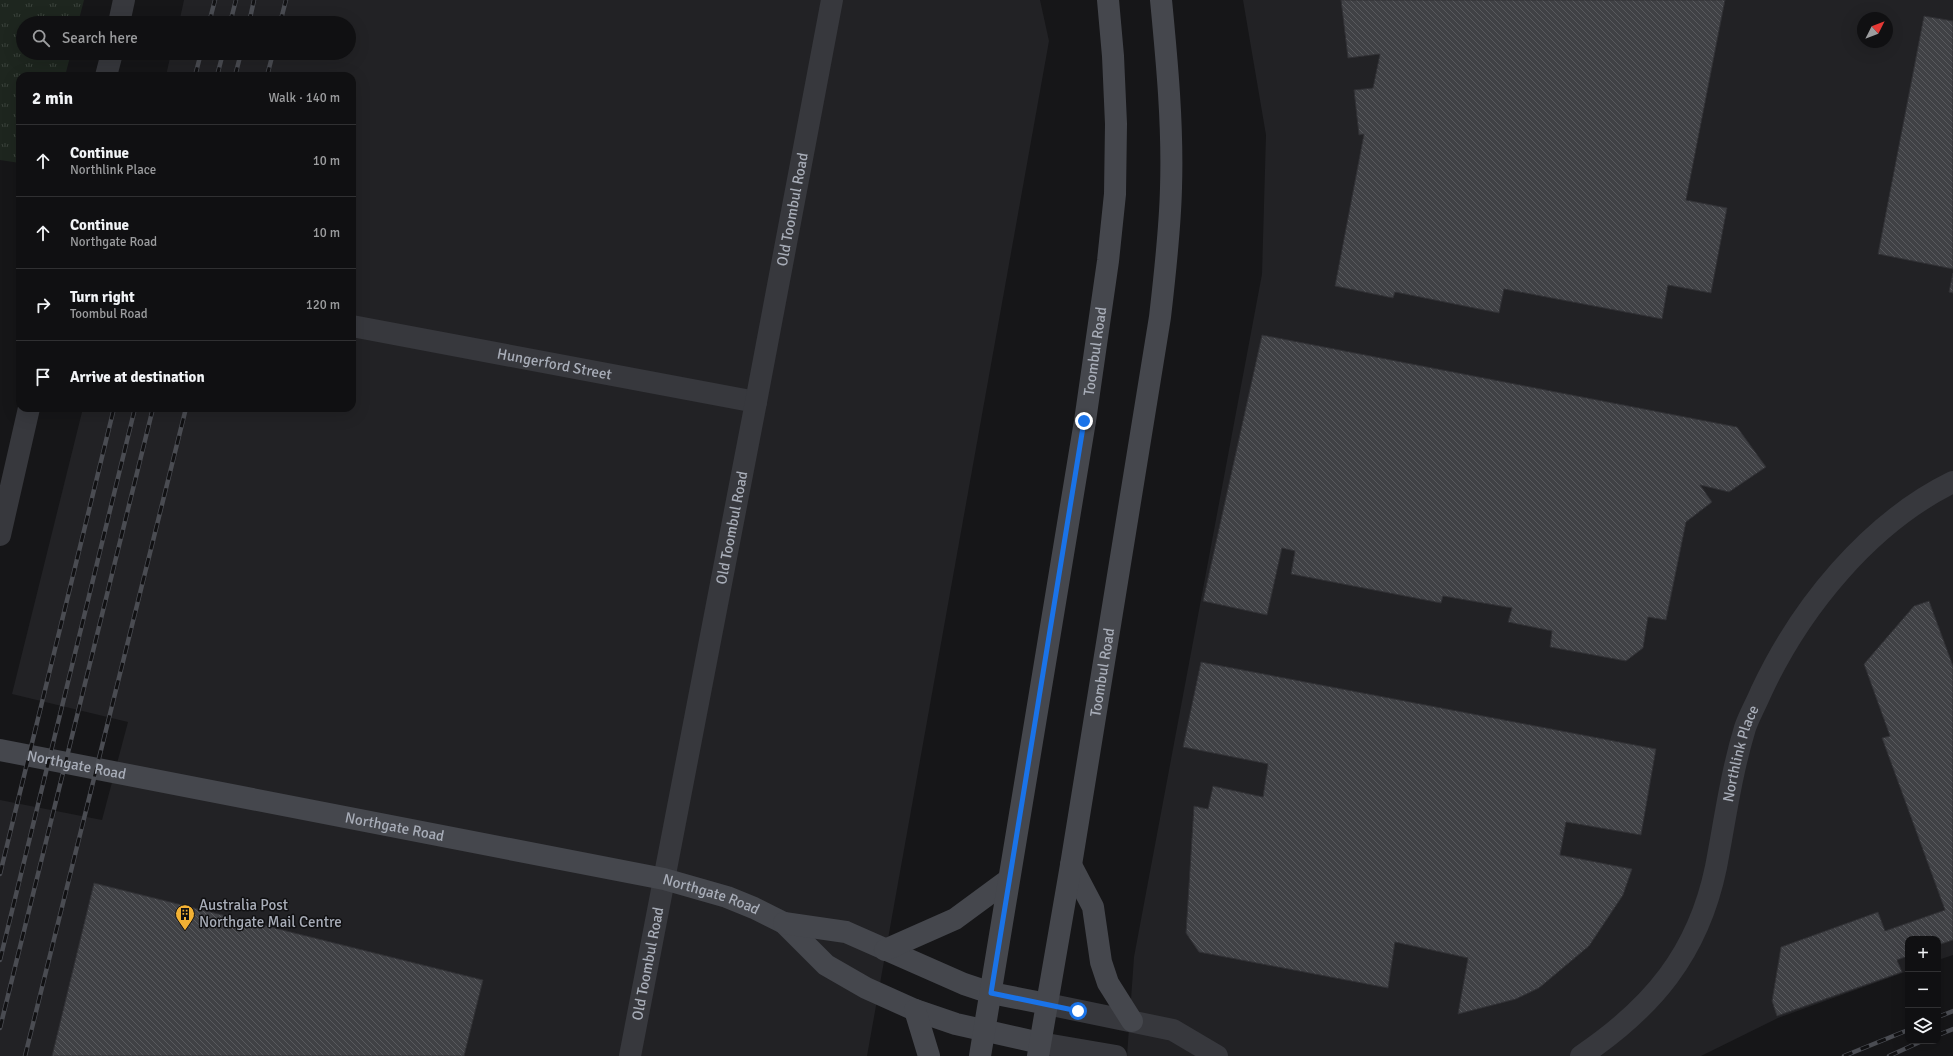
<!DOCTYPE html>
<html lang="en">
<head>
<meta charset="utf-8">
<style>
	:root { --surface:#101012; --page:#19191b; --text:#f1f3f6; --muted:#9c9d9f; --line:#303032 }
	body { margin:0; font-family:Signika,sans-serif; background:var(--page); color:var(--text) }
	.controls { position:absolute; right:12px; bottom:12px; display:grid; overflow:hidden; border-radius:8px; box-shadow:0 4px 16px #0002 }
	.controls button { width:36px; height:36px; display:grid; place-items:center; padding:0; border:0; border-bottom:1px solid var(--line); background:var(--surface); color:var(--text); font:20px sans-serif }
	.compass { position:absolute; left:1857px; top:12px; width:36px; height:36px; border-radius:50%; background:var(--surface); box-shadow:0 4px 16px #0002; rotate:48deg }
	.stop { position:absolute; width:12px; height:12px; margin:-9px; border:3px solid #1a73e8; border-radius:50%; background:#fff }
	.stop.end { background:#1a73e8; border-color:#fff; box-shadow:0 1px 4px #0008 }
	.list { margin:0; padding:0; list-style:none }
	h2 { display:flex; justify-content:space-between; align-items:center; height:52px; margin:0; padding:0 16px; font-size:17px }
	h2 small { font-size:13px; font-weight:400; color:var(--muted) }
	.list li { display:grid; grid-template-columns:26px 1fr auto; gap:12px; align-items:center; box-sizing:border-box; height:72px; padding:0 16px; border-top:1px solid var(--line) }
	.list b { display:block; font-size:15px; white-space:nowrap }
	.list p { margin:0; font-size:13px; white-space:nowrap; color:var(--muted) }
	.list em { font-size:13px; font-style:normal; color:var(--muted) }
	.icon { flex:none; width:22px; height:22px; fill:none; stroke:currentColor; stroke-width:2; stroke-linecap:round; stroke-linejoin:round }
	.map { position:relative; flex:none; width:1953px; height:1056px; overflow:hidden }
	.search { position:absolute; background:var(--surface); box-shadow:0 4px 16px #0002; left:16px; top:16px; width:340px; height:44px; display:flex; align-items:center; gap:10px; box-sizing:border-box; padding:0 14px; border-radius:22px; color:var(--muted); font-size:15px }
	.panel { position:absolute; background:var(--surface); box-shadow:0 4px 16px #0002; left:16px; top:72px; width:340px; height:340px; border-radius:12px }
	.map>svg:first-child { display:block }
	.built { fill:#222225; fill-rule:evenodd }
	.grass { fill:url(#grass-tufts) }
	.building { fill:url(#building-back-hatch); stroke:#303034 }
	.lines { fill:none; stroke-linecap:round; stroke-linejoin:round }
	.street { stroke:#37383d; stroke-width:22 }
	.secondary { stroke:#45474d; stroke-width:22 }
	.rail-casing { stroke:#4a4c52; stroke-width:4.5 }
	.rail { stroke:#111113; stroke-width:3; stroke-dasharray:9; stroke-linecap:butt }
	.route { stroke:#1a73e8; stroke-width:5 }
	.labels { text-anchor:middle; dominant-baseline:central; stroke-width:3; stroke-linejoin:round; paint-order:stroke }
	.street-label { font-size:15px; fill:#a8adb8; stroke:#111113 }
	.poi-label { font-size:15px; fill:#a8adb8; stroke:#111113; text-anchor:start }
</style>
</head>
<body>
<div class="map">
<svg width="1953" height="1056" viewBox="0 0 1953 1056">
	<defs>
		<pattern id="grass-tufts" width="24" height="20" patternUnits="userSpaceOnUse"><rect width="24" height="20" fill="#1e261f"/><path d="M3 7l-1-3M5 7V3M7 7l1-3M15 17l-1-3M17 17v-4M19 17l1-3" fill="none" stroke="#3c433d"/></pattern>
		<pattern id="building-back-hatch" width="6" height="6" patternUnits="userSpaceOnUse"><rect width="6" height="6" fill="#404145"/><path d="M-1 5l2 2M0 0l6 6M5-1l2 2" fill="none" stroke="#595a5e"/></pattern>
	</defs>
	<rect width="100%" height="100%" fill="#161618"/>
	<!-- built -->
	<path class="built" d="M184,0h856l9,41 -182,1015h-867v-256l102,20 26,-98 -116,-28 71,-286h269v-332h-186l5,-23h178v-30h-170z
		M1243,0h710v955l-15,5v-21h-30v32l-130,47 -77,38h-574l7,-99 128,-683 4,-139zM1863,18h24v24h-24z"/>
	<!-- grass -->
	<path class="grass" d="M0,0h84l-6,23h-55v30h48l-6,23h-45v87l-20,-3z"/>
	<!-- building -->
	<path class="building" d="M1341,0h384l-39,200 41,8 -16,85 -43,-8 -6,34 -158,-30 -5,24 -104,-21 -2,6 -58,-12 29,-152 -5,1 -5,-45 19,-2 7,-34 -32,4z
		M1924,16l29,5v248l-75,-15z
		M1953,273v20l-4,-1z
		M1262,335l475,92 29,40 -37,25 -29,-7 12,17 -26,20 -20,98 -18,-3 -5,31 -17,13 -76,-14 2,-16 -44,-9 4,-14 -69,-12 -2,7 -150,-29 4,-23 -13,-3 -15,67 -64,-14z
		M1929,601l24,65v274l-15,5v-6h-30v17l-11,4 5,12 -125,44 -5,-15 9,-54 97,-35 7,19 60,-21 -63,-172 8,-2 -26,-72 50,-58z
		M1201,662l455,87 -15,86 -75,-13 -6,33 72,14 -9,26 -34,51 -50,42 -23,11 -58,15 10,-56 -73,-16 -7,46 -189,-36 -13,-19 8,-127 14,3 5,-23 50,11 5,-33 -85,-17z
		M94,883l389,97 -19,76h-412z"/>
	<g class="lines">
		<!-- street -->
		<g class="street">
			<path d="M119,23l5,-23"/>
			<path d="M106,76l6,-23"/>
			<path id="s1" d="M352,326l404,76"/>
			<path d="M0,535l29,-127"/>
			<path d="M1047,1004l126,26 44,26"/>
			<path d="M1040,1043l76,13"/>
			<path id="s2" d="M630,1056l126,-654 76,-402"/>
			<path id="s3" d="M1581,1056c71,-48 117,-102 135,-189 9,-47 15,-93 29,-139 4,-12 11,-24 16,-36 39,-84 108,-169 192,-210"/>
		</g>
		<!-- secondary -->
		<g class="secondary">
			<path id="s4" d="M0,750l664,129 63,18 27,11 30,15 42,42 40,23 49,22 41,14 84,19"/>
			<path d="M1071,865l22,42 8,55 7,21 24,38"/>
			<path d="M784,923l62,9 118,52 27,9 56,11"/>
			<path d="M885,950l70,-31 53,-39"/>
			<path d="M915,1010l14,46"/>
			<path id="s5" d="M980,1056l105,-635 23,-160 7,-67 1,-70 -3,-68 -5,-56"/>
			<path id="s6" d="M1038,1056l33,-191 89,-548c5,-43 10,-86 11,-129 2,-63 -4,-126 -10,-188"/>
		</g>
		<defs>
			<path id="rail" d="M209,23l6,-23
				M230,23l6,-23
				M249,23l5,-23
				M280,23l6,-23
				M195,76l6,-23
				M217,76l6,-23
				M235,76l6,-23
				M267,76l6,-23
				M0,874l114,-466
				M0,960l135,-552
				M1938,1017l15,-6
				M0,1028l153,-620
				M1938,1035l15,-6
				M25,1056l161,-648
				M1844,1056l64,-26
				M1889,1056l33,-15"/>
		</defs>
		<!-- rail casing -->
		<use href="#rail" class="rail-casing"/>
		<!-- rail -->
		<use href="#rail" class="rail"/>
	</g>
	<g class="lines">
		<!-- route -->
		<path class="route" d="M1078,1011l-87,-18 93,-572"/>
	</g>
	<!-- icons -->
	<defs>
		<symbol id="building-pin" viewBox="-11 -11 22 30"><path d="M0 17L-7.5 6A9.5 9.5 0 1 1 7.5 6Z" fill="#f2b134" stroke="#111113"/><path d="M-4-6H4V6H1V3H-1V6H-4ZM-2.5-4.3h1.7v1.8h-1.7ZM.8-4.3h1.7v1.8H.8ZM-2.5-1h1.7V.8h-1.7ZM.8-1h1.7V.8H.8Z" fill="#111"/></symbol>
	</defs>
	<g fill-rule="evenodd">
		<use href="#building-pin" x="174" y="903" width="22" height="30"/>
	</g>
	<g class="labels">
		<!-- street labels -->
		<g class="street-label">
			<text stroke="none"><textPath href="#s2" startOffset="862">Old Toombul Road</textPath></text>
			<text stroke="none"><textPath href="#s5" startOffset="714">Toombul Road</textPath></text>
			<text stroke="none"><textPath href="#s1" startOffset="206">Hungerford Street</textPath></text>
			<text stroke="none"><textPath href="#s2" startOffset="538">Old Toombul Road</textPath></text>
			<text stroke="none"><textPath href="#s6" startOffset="389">Toombul Road</textPath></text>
			<text stroke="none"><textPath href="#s3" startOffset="355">Northlink Place</textPath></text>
			<text stroke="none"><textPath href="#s4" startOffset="78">Northgate Road</textPath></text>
			<text stroke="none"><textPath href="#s4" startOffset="402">Northgate Road</textPath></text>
			<text stroke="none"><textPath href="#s4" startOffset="726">Northgate Road</textPath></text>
			<text stroke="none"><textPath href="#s2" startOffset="94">Old Toombul Road</textPath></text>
		</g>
		<!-- poi labels -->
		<g class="poi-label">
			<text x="199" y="905">Australia Post<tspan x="199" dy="17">Northgate Mail Centre</tspan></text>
		</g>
	</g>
</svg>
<div class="controls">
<button>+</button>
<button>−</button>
<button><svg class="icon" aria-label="layers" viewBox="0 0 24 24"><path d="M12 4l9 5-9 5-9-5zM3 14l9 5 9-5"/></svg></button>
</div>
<svg class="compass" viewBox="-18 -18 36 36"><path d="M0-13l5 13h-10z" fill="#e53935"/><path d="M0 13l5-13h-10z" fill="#9c9d9f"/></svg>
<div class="stop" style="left:1078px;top:1011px"></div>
<div class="stop end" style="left:1084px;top:421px"></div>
<div class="search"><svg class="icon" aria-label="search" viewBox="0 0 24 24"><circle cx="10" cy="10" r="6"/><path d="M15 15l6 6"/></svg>Search here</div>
<section class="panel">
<h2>2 min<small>Walk · 140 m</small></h2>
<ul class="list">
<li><svg class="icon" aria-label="ahead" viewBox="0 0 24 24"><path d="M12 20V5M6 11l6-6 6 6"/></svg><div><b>Continue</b><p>Northlink Place</p></div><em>10 m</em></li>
<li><svg class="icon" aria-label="ahead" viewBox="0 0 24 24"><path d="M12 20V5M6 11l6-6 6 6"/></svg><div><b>Continue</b><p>Northgate Road</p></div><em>10 m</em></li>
<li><svg class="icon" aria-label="right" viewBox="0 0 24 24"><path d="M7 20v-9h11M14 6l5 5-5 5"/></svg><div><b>Turn right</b><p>Toombul Road</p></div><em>120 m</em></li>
<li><svg class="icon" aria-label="arrive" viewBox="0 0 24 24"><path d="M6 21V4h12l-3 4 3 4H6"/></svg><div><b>Arrive at destination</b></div></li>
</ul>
</section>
</div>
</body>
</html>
